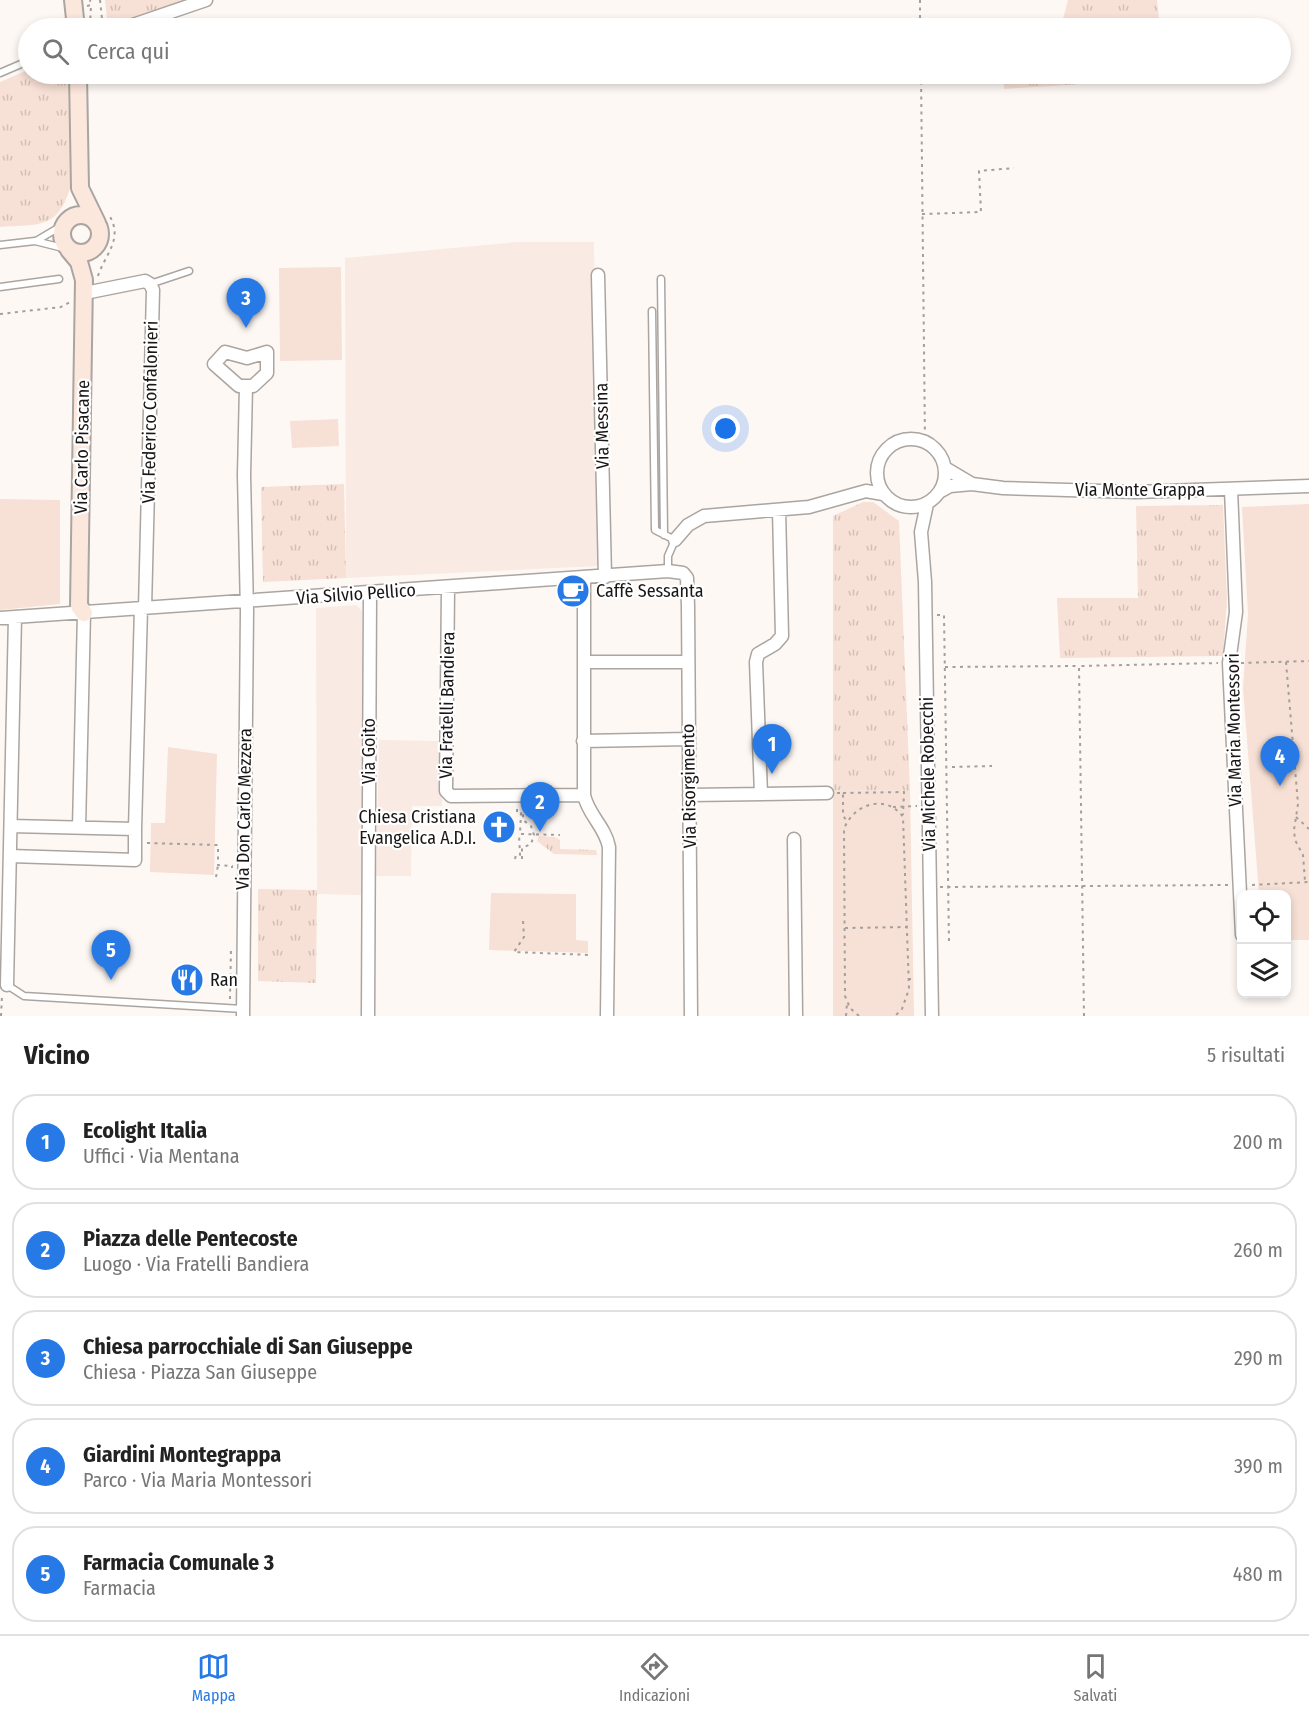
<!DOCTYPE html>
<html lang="it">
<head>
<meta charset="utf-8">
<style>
	:root { --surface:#fff; --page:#f2f2f2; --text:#222; --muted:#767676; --line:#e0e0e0; --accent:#277ae5 }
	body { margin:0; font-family:"Fira Sans Condensed",sans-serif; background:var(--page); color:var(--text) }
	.controls { position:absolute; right:18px; bottom:18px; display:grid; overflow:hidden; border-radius:12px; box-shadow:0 3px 9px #0003 }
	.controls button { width:54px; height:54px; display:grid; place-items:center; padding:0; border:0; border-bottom:2px solid var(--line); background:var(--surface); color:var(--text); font:30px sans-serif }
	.you { position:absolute; left:726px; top:429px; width:21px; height:21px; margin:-15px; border:4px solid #fff; border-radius:50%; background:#1a73e8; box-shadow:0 0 0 9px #1a73e833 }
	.badge { display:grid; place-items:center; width:39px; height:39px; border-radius:50%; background:var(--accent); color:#fff; font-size:20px; font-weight:700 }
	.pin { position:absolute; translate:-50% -50px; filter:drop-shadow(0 2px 3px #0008) }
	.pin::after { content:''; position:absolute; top:32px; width:21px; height:18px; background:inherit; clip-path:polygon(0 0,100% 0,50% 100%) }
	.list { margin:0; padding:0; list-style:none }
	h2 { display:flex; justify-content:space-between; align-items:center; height:78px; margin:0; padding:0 24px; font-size:26px }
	h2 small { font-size:20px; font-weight:400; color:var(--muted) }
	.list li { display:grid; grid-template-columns:39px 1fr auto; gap:18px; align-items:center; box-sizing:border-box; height:96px; margin:0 12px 12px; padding:0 12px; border:2px solid var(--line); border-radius:24px }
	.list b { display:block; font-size:22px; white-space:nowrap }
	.list p { margin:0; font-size:20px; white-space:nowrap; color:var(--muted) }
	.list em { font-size:20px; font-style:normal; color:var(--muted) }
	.icon { flex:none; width:33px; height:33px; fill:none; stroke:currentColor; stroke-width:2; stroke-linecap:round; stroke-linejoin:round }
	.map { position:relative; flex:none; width:1309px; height:1016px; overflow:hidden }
	.search { position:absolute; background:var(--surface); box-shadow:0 3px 9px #0003; left:18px; right:18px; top:18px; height:66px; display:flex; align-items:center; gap:15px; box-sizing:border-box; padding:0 21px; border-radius:33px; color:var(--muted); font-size:22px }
	.sheet { height:618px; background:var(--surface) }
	nav { display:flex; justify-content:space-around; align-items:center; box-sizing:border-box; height:84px; border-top:2px solid var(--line); background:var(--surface); font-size:16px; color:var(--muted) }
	nav a { display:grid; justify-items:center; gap:3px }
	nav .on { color:var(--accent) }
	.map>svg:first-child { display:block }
	.built { fill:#f9eae3 }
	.grass { fill:url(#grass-tufts) }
	.park { fill:#f7e0d5 }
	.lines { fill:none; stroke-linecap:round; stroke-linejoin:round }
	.lane-casing { stroke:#aba5a1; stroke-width:9 }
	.street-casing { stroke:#aba5a1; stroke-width:15 }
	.secondary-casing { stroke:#aba5a1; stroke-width:20 }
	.path { stroke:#a39f9c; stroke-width:2; stroke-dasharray:3 4.5; stroke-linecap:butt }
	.lane { stroke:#fff; stroke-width:6 }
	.street { stroke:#fff; stroke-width:12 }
	.secondary { stroke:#fce7dd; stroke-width:16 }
	.labels { text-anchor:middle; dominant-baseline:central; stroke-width:4.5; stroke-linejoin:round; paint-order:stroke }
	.street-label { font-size:18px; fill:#191615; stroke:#fff }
	.poi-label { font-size:18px; fill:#191615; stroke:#fff; text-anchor:start }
</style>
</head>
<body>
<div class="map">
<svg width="1309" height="1016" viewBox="0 0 1309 1016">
	<defs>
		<pattern id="grass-tufts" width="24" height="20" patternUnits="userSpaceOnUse" patternTransform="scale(1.5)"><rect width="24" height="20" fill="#f7e0d5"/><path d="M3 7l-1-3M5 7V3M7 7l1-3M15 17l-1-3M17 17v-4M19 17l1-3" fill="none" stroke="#d3bfb6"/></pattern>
	</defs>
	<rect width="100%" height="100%" fill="#fef8f5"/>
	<!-- built -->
	<path class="built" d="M517,242h77l5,324 -253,12 -1,-320z
		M356,605l6,6v284l-45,-1 -1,-286z
		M379,740l62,1 1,65h-30l-1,70h-35z"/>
	<!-- grass -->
	<path class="grass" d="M105,0h80l1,3 -78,25z
		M1068,0h89l3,28h-107l10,-9z
		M28,70v4h40l3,111c-13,45 -31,39 -71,42v-145z
		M1003,74h199v2l-198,13z
		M344,484l2,94 -83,4 -2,-95z
		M863,502h10l26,19 11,270 -77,-1v-274z
		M1223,505l4,94 -4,57 -163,2 -3,-60h81l-2,-92z
		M539,836l16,1 5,3v9l36,1 1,5 -43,-1 -17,-13z
		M258,889l59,1 -1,93 -58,-2z"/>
	<!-- park -->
	<path class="park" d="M341,267l1,93 -62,1 -1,-93z
		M338,419l1,27 -47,2 -2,-27z
		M0,499l60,1v104l-60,6z
		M1309,504v436h-22l-1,-46h-27l-16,-206 5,-74 -6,-107z
		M168,747l49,7 -3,121 -64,-3 1,-49h14z
		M833,790l77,1 4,225h-81z
		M491,893l85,1v46l12,1v12l-99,-3z"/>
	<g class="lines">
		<defs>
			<path id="lane" d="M0,73l28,-12
				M36,241l27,-16
				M0,245l35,-4 32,8
				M661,279l3,256
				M150,284l39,-13
				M0,287l59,-8
				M652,311l3,219 20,10 -7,16v15
				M7,985l17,11 219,13"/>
			<path id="street" d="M124,28l82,-28
				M598,275l7,302
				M85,293l60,-12 5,3 3,6 -8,318
				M225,352l22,6 20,-6v21l-14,13h-14l-25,-22z
				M877 473a34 34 0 1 1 68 0a34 34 0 1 1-68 0Z
				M945,468l27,16
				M1231,489l5,123 -7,51 13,272
				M941,491l9,-5 22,-2 31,4 133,4 173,-6
				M927,504l-6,28 4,50 7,434
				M675,540l13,-15 16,-9 105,-9 57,-16 17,3
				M584,578v217c4,20 21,31 25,52l-2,169
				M448,588l-2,203 5,5 133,-1
				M0,618l668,-47 15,2 4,5 1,28 3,410
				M584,662h104
				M583,741l106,-2
				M761,794l-5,-132 2,-8 17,-10 7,-8 -3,-126
				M689,795l138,-2
				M79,828l5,-215
				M135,829l6,-221
				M794,839l2,177
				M10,856l125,4v-31l-124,-3
				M7,985l8,-368
				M243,1016l4,-405 -3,-136 2,-89
				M368,1016l2,-423"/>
			<path id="secondary" d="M73,0l3,28
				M78,74l2,114 17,35
				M62 234a19 19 0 1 1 38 0a19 19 0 1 1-38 0Z
				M69,250l10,12 5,18 -5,326 5,7"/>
		</defs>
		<!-- lane casing -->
		<use href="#lane" class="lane-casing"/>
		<!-- street casing -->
		<use href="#street" class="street-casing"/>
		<!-- secondary casing -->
		<use href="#secondary" class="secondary-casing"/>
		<!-- path -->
		<path class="path" d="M100,0l3,28
			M920,0v28
			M87,6l4,-1 -1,-5
			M90,26l1,-21
			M921,74l4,368
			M922,214l59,-2 -2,-41 35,-3
			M98,276c7,-22 26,-37 11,-61
			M0,314l61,-7 9,-5
			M937,615h7l5,328
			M1286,662l12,142 -4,26 1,10 8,15 2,26
			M1241,663l68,-2
			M945,667l134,-1
			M952,767l40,-1
			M837,793h6v22l4,7
			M843,793l61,-1 -1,23
			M893,807l24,-1
			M517,809v4h4l-1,21 40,1
			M1296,817l13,12
			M147,843l71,2v20l14,1v2
			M515,859l1,-4h4l-1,-21
			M522,859v-11l9,-4 3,-9 -3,-9 -8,-6v-10
			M216,877l2,-12
			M1252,885l57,-3
			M940,887l288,-2
			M523,921l1,16 -10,15 76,3
			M845,928l62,-1
			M908,979h7
			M230,999l1,-51
			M1,1016l1,-20
			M846,1016l1,-13
			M859,1016l-9,-8 -5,-12 -1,-167c9,-25 42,-36 59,-12l6,172 -7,20 -7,7
			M1084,1016l-5,-350 139,-3"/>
		<!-- lane -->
		<use href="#lane" class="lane"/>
		<!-- street -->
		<use href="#street" class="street"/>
		<!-- secondary -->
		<use href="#secondary" class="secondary"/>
	</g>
	<!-- icons -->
	<defs>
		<symbol id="cafe-disc" viewBox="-11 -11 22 22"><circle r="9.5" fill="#277ae5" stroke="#fff"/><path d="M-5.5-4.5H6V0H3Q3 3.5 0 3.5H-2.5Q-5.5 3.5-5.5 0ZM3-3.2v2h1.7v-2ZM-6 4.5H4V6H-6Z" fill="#fff"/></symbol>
		<symbol id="church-disc" viewBox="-11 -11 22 22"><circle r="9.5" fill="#277ae5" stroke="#fff"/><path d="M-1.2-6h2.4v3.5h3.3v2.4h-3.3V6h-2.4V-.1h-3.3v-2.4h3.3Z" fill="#fff"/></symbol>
		<symbol id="restaurant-disc" viewBox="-11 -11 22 22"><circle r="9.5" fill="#277ae5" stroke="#fff"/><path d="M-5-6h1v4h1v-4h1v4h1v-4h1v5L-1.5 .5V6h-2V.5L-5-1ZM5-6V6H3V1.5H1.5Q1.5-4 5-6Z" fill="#fff"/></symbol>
	</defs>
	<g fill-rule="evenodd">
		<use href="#cafe-disc" x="554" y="572" width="38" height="38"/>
		<use href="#church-disc" x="480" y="808" width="38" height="38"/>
		<use href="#restaurant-disc" x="168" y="961" width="38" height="38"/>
	</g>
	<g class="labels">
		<!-- street labels -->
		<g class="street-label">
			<text transform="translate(150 412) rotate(-89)">Via Federico Confalonieri</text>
			<text transform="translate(602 426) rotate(-91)">Via Messina</text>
			<text transform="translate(82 447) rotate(-89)">Via Carlo Pisacane</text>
			<text x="1140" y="490">Via Monte Grappa</text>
			<text transform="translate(356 594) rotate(-4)">Via Silvio Pellico</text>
			<text transform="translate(447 705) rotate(-89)">Via Fratelli Bandiera</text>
			<text transform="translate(1234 730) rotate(-91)">Via Maria Montessori</text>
			<text transform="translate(369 751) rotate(-90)">Via Goito</text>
			<text transform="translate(928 774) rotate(-91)">Via Michele Robecchi</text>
			<text transform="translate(689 786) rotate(-91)">Via Risorgimento</text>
			<text transform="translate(244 809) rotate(-89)">Via Don Carlo Mezzera</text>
		</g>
		<!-- poi labels -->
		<g class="poi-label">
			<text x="596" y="591">Caffè Sessanta</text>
			<text x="476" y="817" text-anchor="end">Chiesa Cristiana<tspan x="476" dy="21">Evangelica A.D.I.</tspan></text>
			<text x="210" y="980">Ran</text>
		</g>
	</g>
</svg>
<div class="controls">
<button><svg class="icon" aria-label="locate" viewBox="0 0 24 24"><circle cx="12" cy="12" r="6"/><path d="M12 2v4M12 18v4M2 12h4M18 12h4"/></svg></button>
<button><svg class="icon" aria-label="layers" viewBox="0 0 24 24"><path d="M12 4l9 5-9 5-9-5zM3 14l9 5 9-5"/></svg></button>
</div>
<div class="you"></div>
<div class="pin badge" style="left:772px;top:774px">1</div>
<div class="pin badge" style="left:540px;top:832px">2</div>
<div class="pin badge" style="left:246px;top:328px">3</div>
<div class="pin badge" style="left:1280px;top:786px">4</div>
<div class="pin badge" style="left:111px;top:980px">5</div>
<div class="search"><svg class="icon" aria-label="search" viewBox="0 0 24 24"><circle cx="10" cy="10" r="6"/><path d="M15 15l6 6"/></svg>Cerca qui</div>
</div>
<section class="sheet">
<h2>Vicino<small>5 risultati</small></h2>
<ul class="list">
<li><span class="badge">1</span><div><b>Ecolight Italia</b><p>Uffici · Via Mentana</p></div><em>200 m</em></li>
<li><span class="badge">2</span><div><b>Piazza delle Pentecoste</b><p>Luogo · Via Fratelli Bandiera</p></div><em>260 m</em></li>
<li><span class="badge">3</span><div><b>Chiesa parrocchiale di San Giuseppe</b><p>Chiesa · Piazza San Giuseppe</p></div><em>290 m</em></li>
<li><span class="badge">4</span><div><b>Giardini Montegrappa</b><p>Parco · Via Maria Montessori</p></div><em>390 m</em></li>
<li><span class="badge">5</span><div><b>Farmacia Comunale 3</b><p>Farmacia</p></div><em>480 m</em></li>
</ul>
</section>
<nav>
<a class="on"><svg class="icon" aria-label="map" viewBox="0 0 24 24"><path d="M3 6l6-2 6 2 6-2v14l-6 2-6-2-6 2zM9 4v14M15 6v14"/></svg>Mappa</a>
<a><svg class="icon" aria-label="directions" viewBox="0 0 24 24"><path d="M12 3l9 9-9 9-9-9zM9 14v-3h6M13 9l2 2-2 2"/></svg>Indicazioni</a>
<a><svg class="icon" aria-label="saved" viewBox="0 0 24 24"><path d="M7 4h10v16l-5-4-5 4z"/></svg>Salvati</a>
</nav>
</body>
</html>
